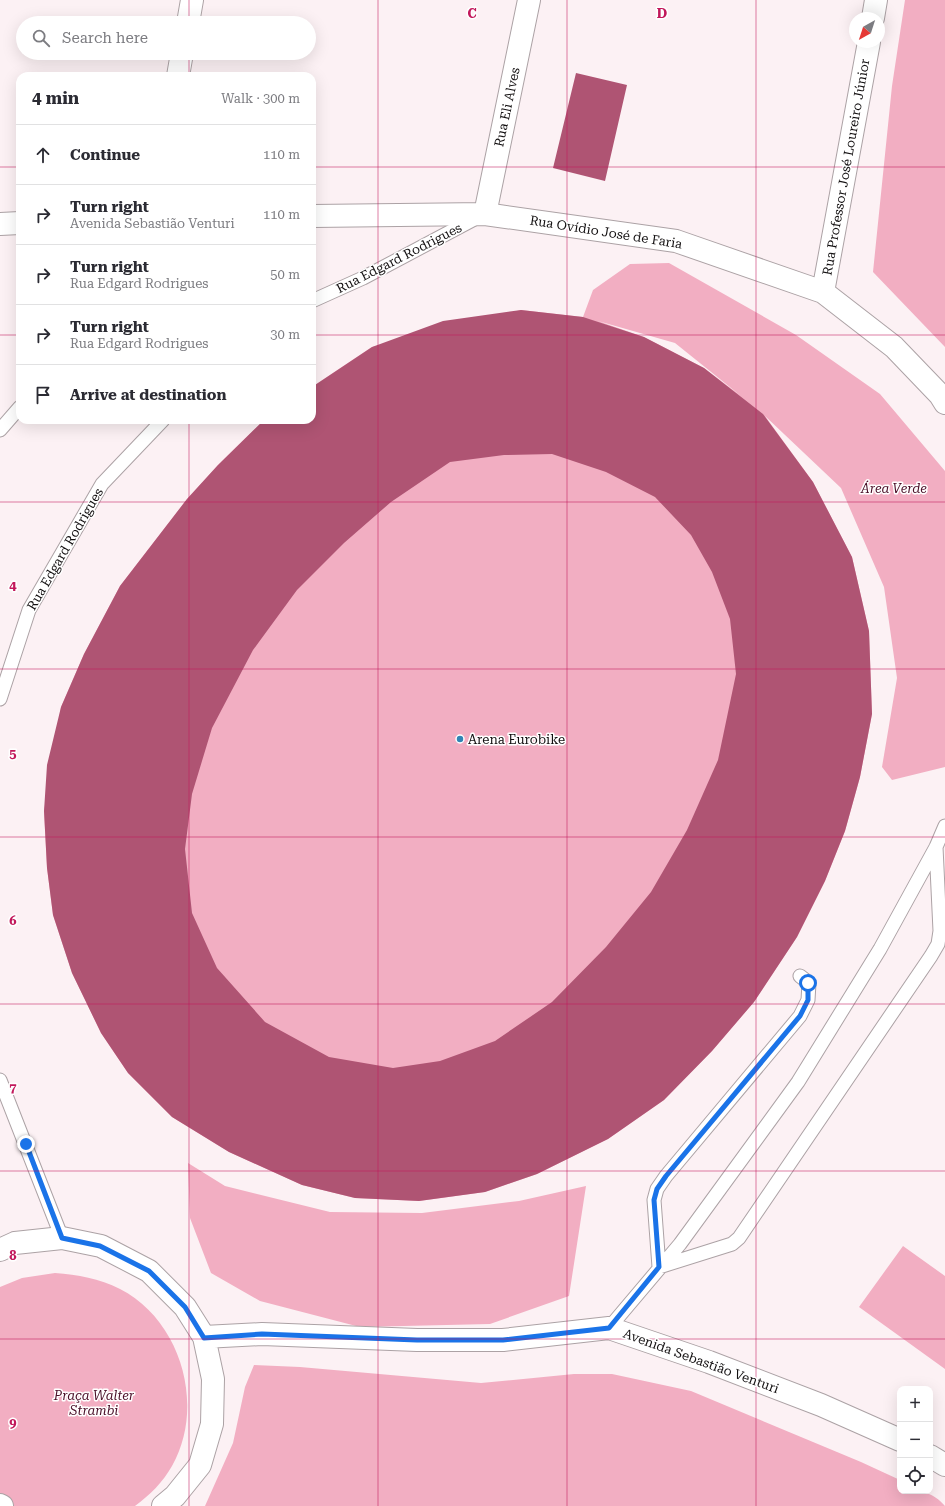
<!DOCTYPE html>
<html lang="en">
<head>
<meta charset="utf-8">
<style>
	:root { --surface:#fff; --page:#f7f7f7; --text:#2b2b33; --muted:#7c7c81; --line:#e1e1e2 }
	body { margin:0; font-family:"Roboto Serif",serif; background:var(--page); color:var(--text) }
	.controls { position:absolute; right:12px; bottom:12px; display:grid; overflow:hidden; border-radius:8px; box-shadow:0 4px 16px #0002 }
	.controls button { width:36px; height:36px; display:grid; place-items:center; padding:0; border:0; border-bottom:1px solid var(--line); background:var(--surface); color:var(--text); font:20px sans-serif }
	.compass { position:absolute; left:849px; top:12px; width:36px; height:36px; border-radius:50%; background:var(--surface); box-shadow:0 4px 16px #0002; rotate:219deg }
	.stop { position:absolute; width:12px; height:12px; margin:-9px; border:3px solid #1a73e8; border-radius:50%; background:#fff }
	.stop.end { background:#1a73e8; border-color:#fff; box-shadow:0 1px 4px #0008 }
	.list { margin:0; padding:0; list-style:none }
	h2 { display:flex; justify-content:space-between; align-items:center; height:52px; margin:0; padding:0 16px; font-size:17px }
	h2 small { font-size:13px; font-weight:400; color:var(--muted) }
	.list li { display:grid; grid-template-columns:26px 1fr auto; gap:12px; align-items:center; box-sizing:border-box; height:60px; padding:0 16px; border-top:1px solid var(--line) }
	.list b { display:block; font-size:15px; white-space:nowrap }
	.list p { margin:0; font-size:13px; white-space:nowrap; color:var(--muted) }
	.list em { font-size:13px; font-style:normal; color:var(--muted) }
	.icon { flex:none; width:22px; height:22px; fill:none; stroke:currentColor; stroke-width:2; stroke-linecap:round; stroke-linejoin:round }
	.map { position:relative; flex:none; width:945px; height:1506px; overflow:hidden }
	.search { position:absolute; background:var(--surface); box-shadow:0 4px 16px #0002; left:16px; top:16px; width:300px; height:44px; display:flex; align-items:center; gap:10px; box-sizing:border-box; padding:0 14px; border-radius:22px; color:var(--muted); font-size:15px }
	.panel { position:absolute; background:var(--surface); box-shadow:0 4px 16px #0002; left:16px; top:72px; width:300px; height:352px; border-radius:12px }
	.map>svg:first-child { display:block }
	.green { fill:#f2aec2; fill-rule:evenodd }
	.building { fill:#af5473; fill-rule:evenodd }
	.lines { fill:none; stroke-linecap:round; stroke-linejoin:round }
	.lane-casing { stroke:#aca2a5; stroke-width:15 }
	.street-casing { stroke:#aca2a5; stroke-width:24 }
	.lane { stroke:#fff; stroke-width:13 }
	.street { stroke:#fff; stroke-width:22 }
	.route { stroke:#1a73e8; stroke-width:5 }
	.grid { fill:none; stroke:#c2185b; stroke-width:1; stroke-opacity:0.55 }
	.poi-dot { fill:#3084b4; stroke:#fff; stroke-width:1.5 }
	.labels { text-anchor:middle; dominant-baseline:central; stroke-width:3; stroke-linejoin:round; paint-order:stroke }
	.street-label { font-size:13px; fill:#131011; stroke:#fff }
	.park-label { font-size:13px; font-style:italic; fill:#4a0f28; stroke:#fff }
	.poi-label { font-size:13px; fill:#131011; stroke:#fff; text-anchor:start }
	.grid-label { font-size:13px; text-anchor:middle; font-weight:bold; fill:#c2185b; stroke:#fff; stroke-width:3; stroke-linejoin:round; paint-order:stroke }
</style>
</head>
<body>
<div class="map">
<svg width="945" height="1506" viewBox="0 0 945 1506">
	<rect width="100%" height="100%" fill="#fcf1f4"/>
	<!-- green -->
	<path class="green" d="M905,0h40v347l-72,-75 19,-186z
		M669,263l127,72 84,59 65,77v296l-53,13 -10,-13 15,-89 -13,-91 -43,-99 -76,-72 48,66 39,75 17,74 3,83 -12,63 -15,54 -20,50 -28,56 -43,65 -42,49 -48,49 -56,39 -71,35 -52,18 -66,9 -64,-3 -53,-13 -73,-33 -57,-35 -44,-44 -27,-40 -29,-60 -19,-58 -6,-47 -3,-57 17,-104 23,-53 36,-68 67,-87 31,-34 44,-43 50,-2v-33l60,-40 149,-37 62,7 10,-27 37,-26zM598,321l77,22 66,53 -37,-28 -60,-31z
		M188,1163l37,23 105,26 92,1 97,-12 67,-15 -17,110 -79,28 -130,3 -100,-26 -49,-28 -21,-55z
		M903,1246l42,30v93l-86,-62z
		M55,1273c23,2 44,5 65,16 61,31 86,117 52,177 -9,16 -22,29 -37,40h-135v-219l22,-9z
		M254,1365l46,2 181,16 93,-9h38l79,17 170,71 39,18v11c19,0 31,-1 45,15h-740l28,-63 12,-56z"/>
	<!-- building -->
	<path class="building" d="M576,73l51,12 -22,96 -52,-13z
		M521,310l62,7 61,20 60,31 59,46 50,68 39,75 17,74 3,83 -12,63 -15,54 -20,50 -28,56 -43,65 -42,49 -48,49 -56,39 -71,35 -52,18 -66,9 -64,-3 -53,-13 -73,-33 -57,-35 -44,-44 -27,-40 -29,-60 -19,-58 -6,-47 -3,-57 3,-46 14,-58 23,-53 36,-68 67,-87 31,-34 44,-43 3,-2h47v-33l60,-40 71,-26zM552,454l54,18 49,25 36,38 21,37 18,47 6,55 -18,86 -31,70 -36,62 -45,55 -54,55 -57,39 -55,20 -47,7 -64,-11 -64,-35 -48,-54 -25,-55 -7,-64 7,-55 20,-66 41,-78 44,-60 47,-47 47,-41 59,-40 54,-7z"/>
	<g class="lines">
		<defs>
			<path id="lane" d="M312,301l51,-23 115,-61
				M0,430l20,-23
				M0,699l29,-89 73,-126 61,-64
				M800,976l9,7 -1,17 -8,16 -134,160 -9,13 -3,11 5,67 73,-23 7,-6 192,-282 7,-12 2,-13 -4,-84
				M0,1080l62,158
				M609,1328l71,-84 118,-162 82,-133 56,-102 9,-21"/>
			<path id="street" d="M873,18l3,-18
				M188,23l4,-23
				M178,76l4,-23
				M485,214l44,-214
				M312,216l173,-2 191,27 147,51 71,55 46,48 5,8
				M0,224l20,-1
				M823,292l46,-250
				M0,1250l15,-7 47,-5 39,8 48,25 36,36 19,30 9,42 -1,45 -12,41 -25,31 -12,10
				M204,1337l58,-3 155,6h86l106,-12 100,34 112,43 79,35
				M930,1456l15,9
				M0,1505l2,1"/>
		</defs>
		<!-- lane casing -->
		<use href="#lane" class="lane-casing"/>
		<!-- street casing -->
		<use href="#street" class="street-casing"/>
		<!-- lane -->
		<use href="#lane" class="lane"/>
		<!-- street -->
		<use href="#street" class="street"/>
	</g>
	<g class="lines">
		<!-- route -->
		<path class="route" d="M26,1144l36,94 38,8 49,25 36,36 19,31 58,-4 155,6h86l106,-12 50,-61 -5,-67 3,-11 9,-13 134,-160 8,-16v-17"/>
	</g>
	<!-- grid -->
	<path class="grid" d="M189,0v23M378,0v1506M567,0v1506M756,0v1506M189,53v23M0,167h20M312,167h633M0,335h20M312,335h633M189,420v1086M0,502h945M0,669h945M0,837h945M0,1004h945M0,1171h945M0,1339h945"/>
	<!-- markers -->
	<circle class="poi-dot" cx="460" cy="739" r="4"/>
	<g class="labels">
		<!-- street labels -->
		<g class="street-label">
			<text transform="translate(507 107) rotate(-78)">Rua Eli Alves</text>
			<text transform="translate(846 167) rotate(-80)">Rua Professor José Loureiro Júnior</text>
			<text transform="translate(606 232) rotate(9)">Rua Ovídio José de Faria</text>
			<text transform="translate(399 258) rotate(-27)">Rua Edgard Rodrigues</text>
			<text transform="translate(65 549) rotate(-60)">Rua Edgard Rodrigues</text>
			<text transform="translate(701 1361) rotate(20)">Avenida Sebastião Venturi</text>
		</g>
		<!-- park labels -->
		<g class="park-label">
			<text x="894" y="488">Área Verde</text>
			<text x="94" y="1395">Praça Walter<tspan x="94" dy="15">Strambi</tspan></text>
		</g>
		<!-- poi labels -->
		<g class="poi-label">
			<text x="468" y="739">Arena Eurobike</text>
		</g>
	</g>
	<g class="grid-label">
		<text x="472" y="18">C</text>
		<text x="662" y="18">D</text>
		<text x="13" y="590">4</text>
		<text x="13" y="758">5</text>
		<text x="13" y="925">6</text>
		<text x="13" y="1092">7</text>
		<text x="13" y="1260">8</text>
		<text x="13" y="1427">9</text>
	</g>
</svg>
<div class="controls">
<button>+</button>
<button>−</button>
<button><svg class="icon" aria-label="locate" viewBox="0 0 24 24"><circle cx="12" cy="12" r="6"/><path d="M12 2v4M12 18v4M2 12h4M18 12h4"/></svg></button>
</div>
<svg class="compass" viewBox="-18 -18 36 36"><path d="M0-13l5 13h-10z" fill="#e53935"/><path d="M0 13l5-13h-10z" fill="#7c7c81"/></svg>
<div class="stop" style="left:808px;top:983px"></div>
<div class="stop end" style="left:26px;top:1144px"></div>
<div class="search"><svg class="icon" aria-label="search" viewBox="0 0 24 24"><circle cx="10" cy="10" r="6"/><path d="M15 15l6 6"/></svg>Search here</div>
<section class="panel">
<h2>4 min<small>Walk · 300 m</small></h2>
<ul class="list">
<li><svg class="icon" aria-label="ahead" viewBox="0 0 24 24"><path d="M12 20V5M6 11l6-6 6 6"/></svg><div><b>Continue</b></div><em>110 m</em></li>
<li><svg class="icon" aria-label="right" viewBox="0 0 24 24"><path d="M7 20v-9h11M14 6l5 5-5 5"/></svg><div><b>Turn right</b><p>Avenida Sebastião Venturi</p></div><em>110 m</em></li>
<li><svg class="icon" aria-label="right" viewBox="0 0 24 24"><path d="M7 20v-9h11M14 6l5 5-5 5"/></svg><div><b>Turn right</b><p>Rua Edgard Rodrigues</p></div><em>50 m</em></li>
<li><svg class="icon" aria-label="right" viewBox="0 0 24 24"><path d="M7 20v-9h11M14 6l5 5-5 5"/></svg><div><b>Turn right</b><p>Rua Edgard Rodrigues</p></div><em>30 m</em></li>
<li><svg class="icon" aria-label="arrive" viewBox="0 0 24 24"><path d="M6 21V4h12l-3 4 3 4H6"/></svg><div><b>Arrive at destination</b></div></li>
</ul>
</section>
</div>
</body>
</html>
